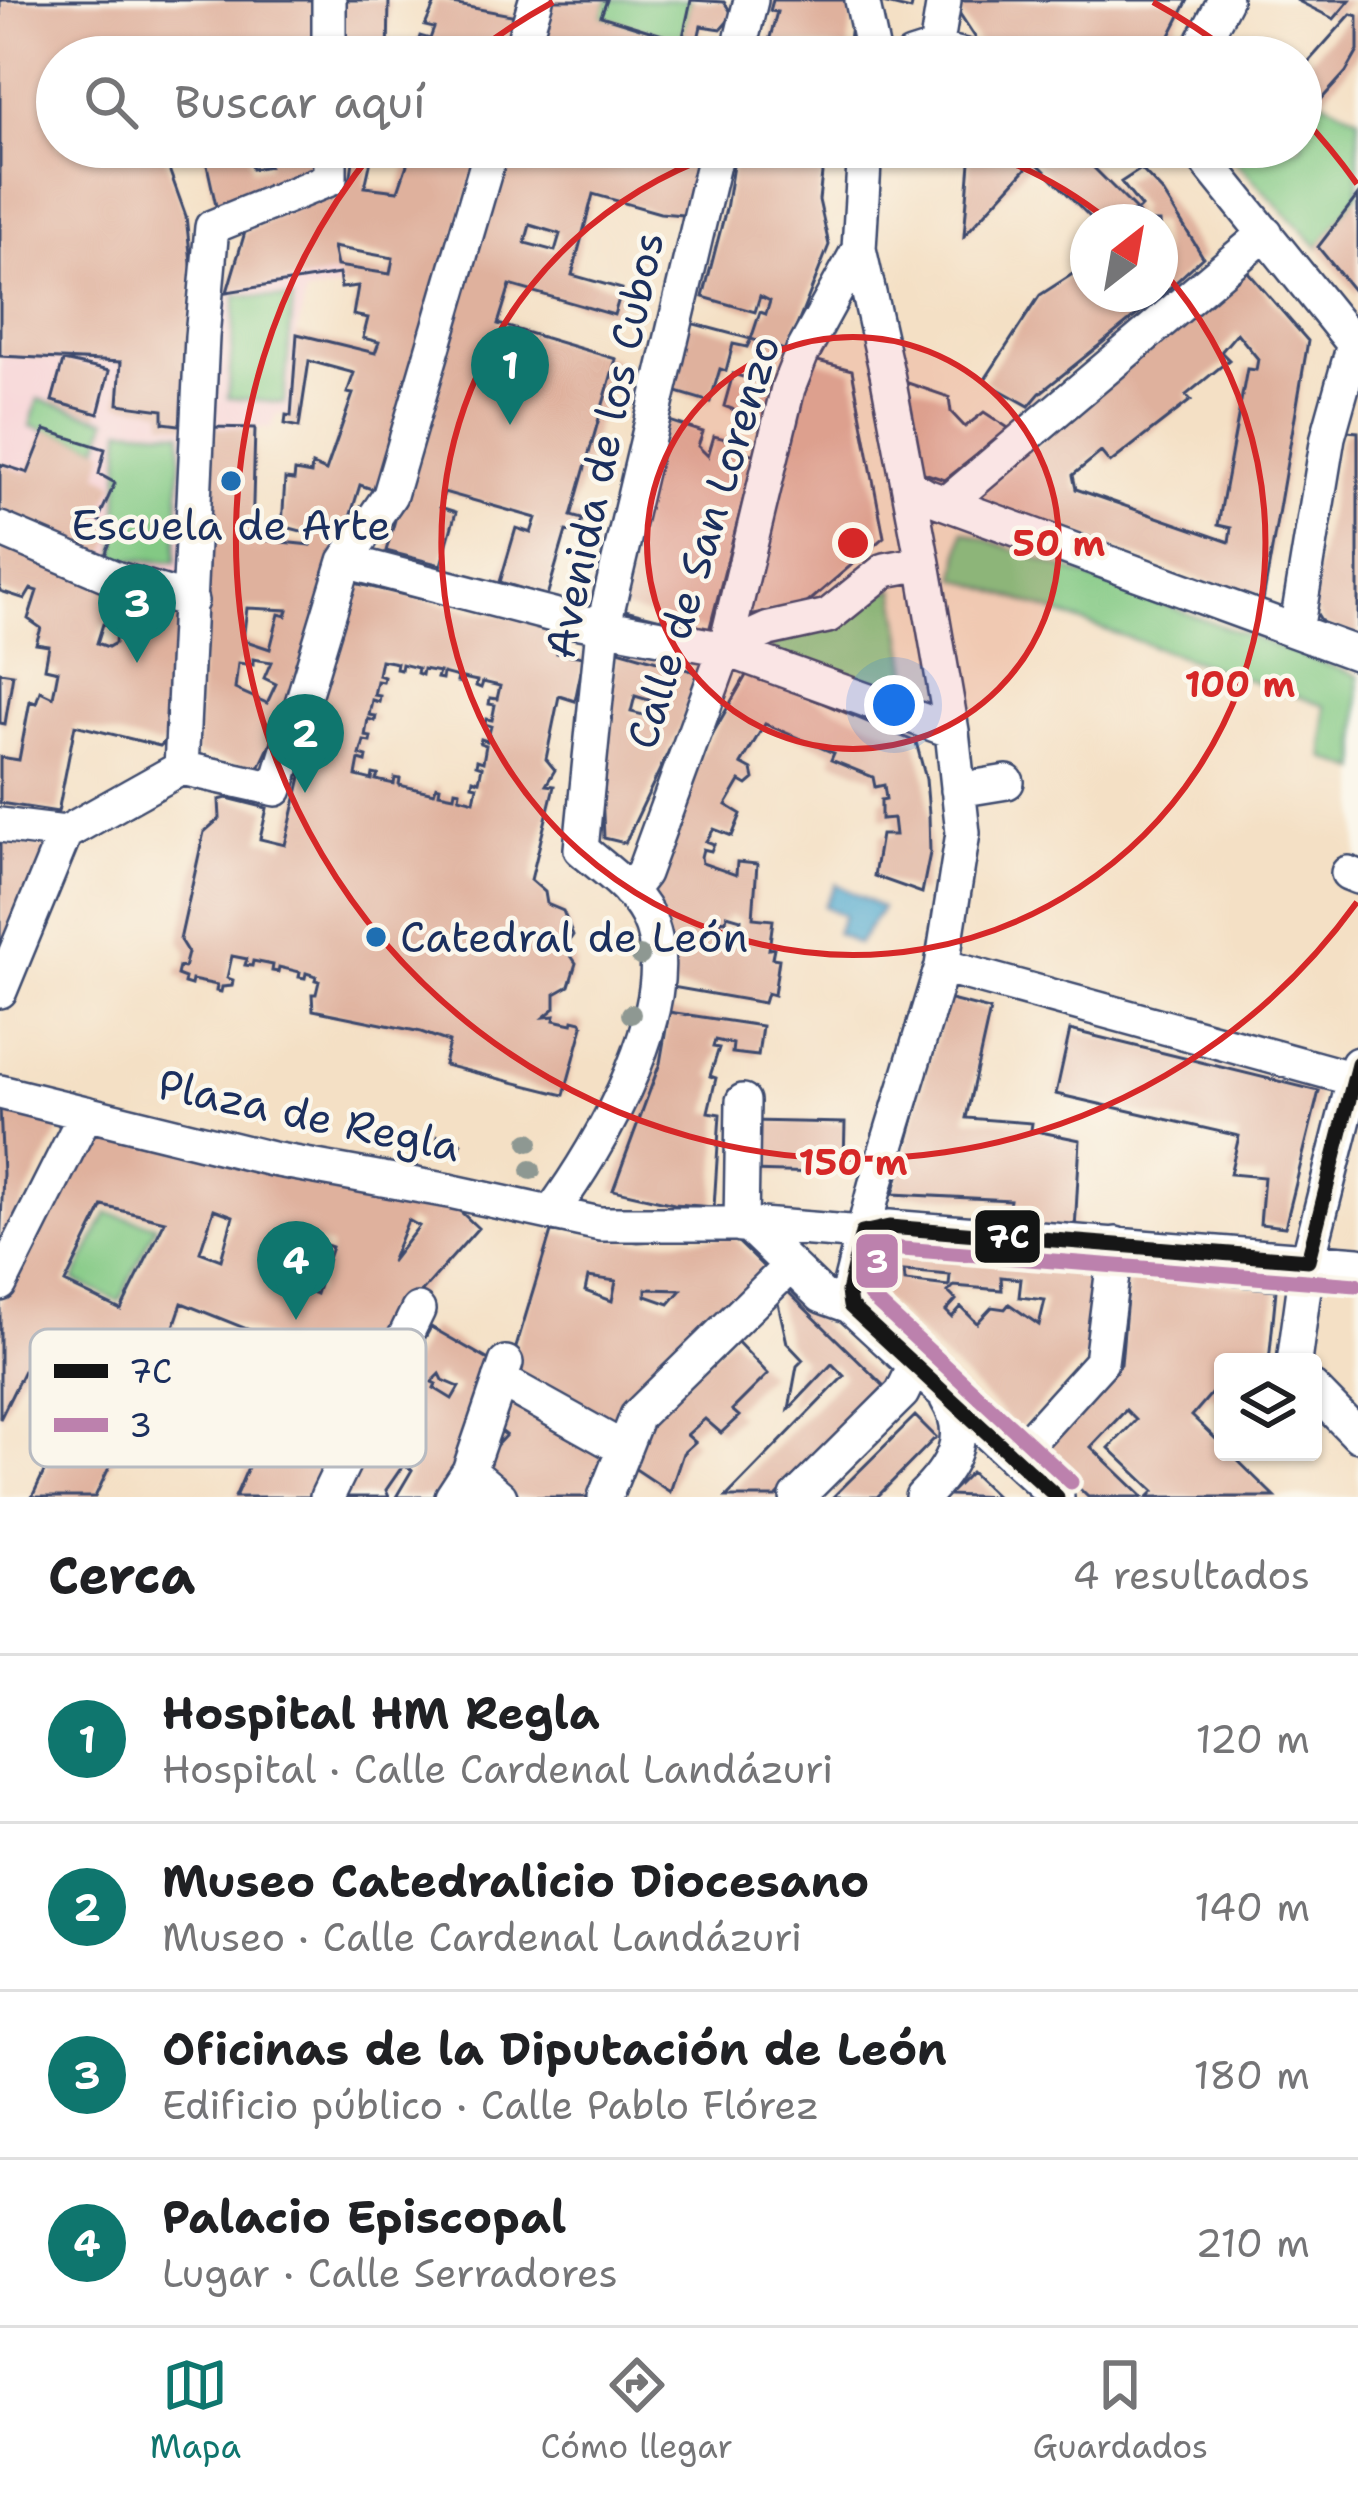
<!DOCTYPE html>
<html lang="es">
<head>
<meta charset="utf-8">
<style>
	:root { --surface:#fff; --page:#f2f2f2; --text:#202124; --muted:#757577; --line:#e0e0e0; --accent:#0f766e }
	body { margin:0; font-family:"Shantell Sans",sans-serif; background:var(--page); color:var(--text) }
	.controls { position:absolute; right:36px; bottom:36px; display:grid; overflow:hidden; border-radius:12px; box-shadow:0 3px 9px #0004 }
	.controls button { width:108px; height:108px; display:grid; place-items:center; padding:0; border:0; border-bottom:3px solid var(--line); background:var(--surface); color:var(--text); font:60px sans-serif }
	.compass { position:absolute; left:1070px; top:204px; width:108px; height:108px; border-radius:50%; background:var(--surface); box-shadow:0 3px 9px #0004; rotate:31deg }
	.you { position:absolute; left:894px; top:705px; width:42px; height:42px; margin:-30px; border:9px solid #fff; border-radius:50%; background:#1a73e8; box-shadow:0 0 0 18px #1a73e833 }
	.badge { display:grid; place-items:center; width:78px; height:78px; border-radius:50%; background:var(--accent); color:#fff; font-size:39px; font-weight:700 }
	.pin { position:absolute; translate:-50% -99px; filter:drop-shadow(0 3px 6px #0008) }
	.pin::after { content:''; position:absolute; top:63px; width:42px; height:36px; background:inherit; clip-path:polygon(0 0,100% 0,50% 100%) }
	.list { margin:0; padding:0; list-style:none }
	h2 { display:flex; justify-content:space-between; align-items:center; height:156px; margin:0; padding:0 48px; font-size:51px }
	h2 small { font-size:39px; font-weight:400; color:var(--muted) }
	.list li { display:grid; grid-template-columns:78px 1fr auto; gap:36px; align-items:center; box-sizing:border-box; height:168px; padding:0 48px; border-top:3px solid var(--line) }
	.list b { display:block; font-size:45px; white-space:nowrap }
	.list p { margin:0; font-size:39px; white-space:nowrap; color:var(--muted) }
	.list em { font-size:39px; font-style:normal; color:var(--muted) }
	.icon { flex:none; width:66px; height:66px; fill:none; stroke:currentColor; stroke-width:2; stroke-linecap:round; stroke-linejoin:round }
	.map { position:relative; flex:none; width:1358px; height:1497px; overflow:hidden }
	.search { position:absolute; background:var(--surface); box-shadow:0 3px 9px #0004; left:36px; right:36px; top:36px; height:132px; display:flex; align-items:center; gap:30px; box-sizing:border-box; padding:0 42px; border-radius:66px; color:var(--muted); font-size:45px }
	.sheet { height:828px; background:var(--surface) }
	nav { display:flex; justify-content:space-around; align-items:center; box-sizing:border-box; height:168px; border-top:3px solid var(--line); background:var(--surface); font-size:33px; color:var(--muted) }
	nav a { display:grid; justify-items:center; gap:6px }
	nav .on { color:var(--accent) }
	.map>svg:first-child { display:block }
	.built { fill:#f7cfd4 }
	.green { fill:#83c984; stroke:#4f7c71; stroke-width:3 }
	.water { fill:#51a9ce; stroke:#366c96; stroke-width:3 }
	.building { fill:#dfb19d; fill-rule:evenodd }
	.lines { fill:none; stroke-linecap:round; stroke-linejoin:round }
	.minor-casing { stroke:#3c4a6d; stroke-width:38 }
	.path { stroke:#3c4a6d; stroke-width:4.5; stroke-dasharray:3 9; stroke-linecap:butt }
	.minor { stroke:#fff; stroke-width:33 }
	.bus-1-casing { stroke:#fbf7ec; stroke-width:24 }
	.bus-2-casing { stroke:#fbf7ec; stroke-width:24 }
	.bus-1 { stroke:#131414; stroke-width:15 }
	.bus-2 { stroke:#bc81ad; stroke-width:15 }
	.tree { fill:#8e9892 }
	.ring { fill:none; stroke:#d62828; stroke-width:6 }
	.poi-dot { fill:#1f6fb2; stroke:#fbf7ec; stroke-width:4.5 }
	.labels { text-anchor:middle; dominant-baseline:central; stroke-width:9; stroke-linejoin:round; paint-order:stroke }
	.street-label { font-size:42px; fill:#1b2f5e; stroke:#fbf7ec }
	.poi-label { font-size:42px; fill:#1b2f5e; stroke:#fbf7ec }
	.key { fill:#fbf7ec; stroke:#b8bbc1; stroke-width:3 }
	.key-label { font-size:33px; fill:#1b2f5e }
	.centre { fill:#d62828; stroke:#fbf7ec; stroke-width:6 }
	.ring-label { font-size:36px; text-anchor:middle; font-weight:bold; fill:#d62828; stroke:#fbf7ec; stroke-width:9; stroke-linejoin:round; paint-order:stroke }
	.line-badge { stroke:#fbf7ec; stroke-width:4.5 }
	.badge-label { font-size:33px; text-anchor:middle; font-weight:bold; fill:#fff }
</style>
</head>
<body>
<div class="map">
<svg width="1358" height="1497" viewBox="0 0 1358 1497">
	<rect width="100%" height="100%" fill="#fbf7ec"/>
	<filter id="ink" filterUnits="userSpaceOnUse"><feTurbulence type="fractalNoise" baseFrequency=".00833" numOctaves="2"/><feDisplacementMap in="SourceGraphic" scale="24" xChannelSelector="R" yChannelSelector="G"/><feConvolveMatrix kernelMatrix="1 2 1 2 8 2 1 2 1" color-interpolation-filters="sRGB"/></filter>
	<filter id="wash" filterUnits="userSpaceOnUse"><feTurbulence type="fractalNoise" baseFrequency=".004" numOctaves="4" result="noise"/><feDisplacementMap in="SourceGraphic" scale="48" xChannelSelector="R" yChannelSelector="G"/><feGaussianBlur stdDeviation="2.7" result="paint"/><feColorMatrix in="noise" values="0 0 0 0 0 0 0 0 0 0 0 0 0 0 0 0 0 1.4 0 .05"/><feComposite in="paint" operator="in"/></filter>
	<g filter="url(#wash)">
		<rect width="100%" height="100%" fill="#f4e0c5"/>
		<!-- built -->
		<path class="built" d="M316,196l14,35 11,57 -35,6 -9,40 -6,82 -15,-2 -4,14 -61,-1 4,-84 30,-111z
			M193,281l-12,307 -181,-71v-220z"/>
		<!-- green -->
		<path class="green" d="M607,0h84l-9,41 -81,-25z
			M1320,99l38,18v78l-40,52 -96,-100h79v-38z
			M236,295l57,4 -9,104 -56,-5z
			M38,399l69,21 -8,27 -69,-21z
			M122,428l60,4 -6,130 -61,-3z
			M963,531l395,145v94l-34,-12 1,-52 -369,-128z
			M895,589l19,114 -145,-50 9,-16 96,-44z
			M107,1213l49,12 -37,77 -45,-22z"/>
		<!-- water -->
		<path class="water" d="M836,884l46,24 -24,36 -22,-11 8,-17 -20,-10z"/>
		<g id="blocks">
			<!-- building -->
			<path class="building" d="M0,0h322l1,57h-266v90h104l25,69 7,65 -6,145 -24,-3v-13l-45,-6 3,-42 -121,-6z
				M339,0h50l-1,57h-48z
				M546,0h61l-6,16 81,25 9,-41 33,2 9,13 -12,14 -20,-3 -7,31h-165z
				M773,0h81l-6,49 -79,-8 8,-29 -7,-1z
				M870,0h43l-2,10z
				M958,0h230l-29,57h-83l-97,-14 -23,-35z
				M1296,0h54l-16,19z
				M436,1l86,16 -13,40h-64l-30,-5 5,-16 10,3 4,-11 -9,-2z
				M1351,14l7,2v35l-12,21 -38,42 -7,-5v-39z
				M203,147h43l6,22 17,-3 -4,-19h56l-1,27 -102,41z
				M355,147h19l-9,40 33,4 15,-44h69l-101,345 -21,-7 -63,204 -38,79 -63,-14 15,-327 44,1 -3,111 59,6 2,-11 -31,-8 3,-47 9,1 1,-9 16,3 1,-9 14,6 27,-77 -6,-1 7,-20 -45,-12 -10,66 -14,-3 1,-9 5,1 6,-82 78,19 4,-11 -16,-4 5,-20 -15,-3 5,-29 -17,2 -2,-14 -112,18 18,-60 105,-50zM333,247l60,11 -3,16 -53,-8zM247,608l41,2 -2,6 -7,-2 -9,35 -27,-9zM253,659l18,3 -7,16 12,6 -9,19 -32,-14 3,-26 15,2z
				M503,147h200l-15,64 -5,4 -23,-2 -67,-19 -21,81 50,14 -8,26 -104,-30 -12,39 118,35 -45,157 11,3 -4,15 -12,-3 -19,65 -47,-14 16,-54 15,5 5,-15 -92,-26 -4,15 16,5 -15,53 -55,-14zM530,225l30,9 -5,17 -30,-8z
				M736,147h89l-6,53 10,45 -42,106 -36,-12 9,-27 6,2 4,-13 -10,-5 -5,16 -52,-15 23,-88z
				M883,147h190l62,62 -12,13h-28l-61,-62 -70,76 6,-74 -89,-6z
				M1141,169l21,22 41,66 -39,36 -124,100 -11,13 -45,-25 56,-86 48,-31v30h72v-37l3,-2 -3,-33h-17l-6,-11 4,-4 -20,-25z
				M1358,195v101l-40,-49z
				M1241,264l67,77 -45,260 -287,-103zM1237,333l21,26 -2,11 -9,-1 -29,156 13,3 -2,14 -153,-53 -3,-14 28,-23 9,11 81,-63 -5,-5 43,-35 -8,-8z
				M687,322l64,17 -4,8 -14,-3 -7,27 -6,-2 -10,33 -40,-12z
				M810,359l42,11 32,167 -79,68 -51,10 -5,-1z
				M63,361l46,10 -11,43 -46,-13z
				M733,374l43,13 -10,35 -42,-16z
				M905,382l44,15 2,15 14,15 19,-15 26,17 -65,51 -24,-8z
				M663,419l40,13 -5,14 10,10 6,-20 19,5 -2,7 24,7 -46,176 -88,-22z
				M45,430l60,19 -6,25 16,9 -17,37 18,9 -14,33 -102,-45v-53l28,9z
				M1346,431l12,1v204l-34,-11 -13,-21 30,-163z
				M0,538l182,70 -10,127 -12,11 -85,-21 -17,87 -58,-9v-46l19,3 11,-59 6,2 4,-12 13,6 5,-26 -13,-3 4,-22 -13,-2 5,-16 -13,-9 9,-28 -6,-2 -6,10 -25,-8zM103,624l13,2 -1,17 -7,4 -11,-4z
				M348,578l11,2 -1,4 113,27 91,13 -5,29 27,4 -9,44 -16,-5 -13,63 9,11 -9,15 8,1 -23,94 14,12 2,12 16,7 10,24 -8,12 11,16 -7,23 -14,8v14l-11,9 11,-1 -1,4 18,4 1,-4 8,2 2,4 -19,69 -120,-30 5,-23 -28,-10 -108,-22 -1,-16h4l3,-13 -4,-1 1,-4 -10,-3 -1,5 -6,-1 1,-5 -21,-5 -1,5 -6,-1 1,-6 -20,-4 -1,5 -7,-1 2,-6 -15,-3 -5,22 6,2 -1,6 -10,1 -1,5 -5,-1 1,-6 -25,-5 -1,5 -7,-2 1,-5 -8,-3 2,-8 5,1 4,-15 -8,-13 24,-108 16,-14 -1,-18 8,-2 40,10 -7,31 25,6zM381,660l16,3 -1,6 5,1 1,-6 16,4 -1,5 5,2 1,-6 16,3 -2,6 5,1 1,-6 15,4 -1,5 5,1 1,-5 14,3 -1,5 5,2 2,-6 17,4 -3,13 -7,-1 -1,6 6,1 -3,15 -6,-1 -1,5 6,2 -4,15 -6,-2 -1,4 6,2 -3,17 -6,-2 -1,5 6,2 -3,14 -6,-2 -1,6 5,1 -3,15 -15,-4 1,-6 -5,-1 -1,6 -15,-3 1,-6 -4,-1 -2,7 -35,-8 1,-6 -5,-1 -1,6 -18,-4 2,-5 -5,-1 -1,6 -16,-4 3,-16 7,2 1,-5 -7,-2 4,-14 6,1 1,-5 -6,-1 3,-17 7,2 1,-5 -7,-1 3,-15 7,2 1,-6 -6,-1 3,-14 6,1 1,-5 -6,-2z
				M615,649l84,24 -18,52 -56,118 -21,-5 -2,-48zM635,696l24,7 -4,15 -24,-6z
				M0,672l13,2 -8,50 -5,-1z
				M748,672l168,70 10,37 3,35 1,39 -8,40 -48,-17 7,-41h14l-2,-17 -12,1v-19l5,-1 -2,-14 -9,2 -2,-10 -42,-17 3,-7 -69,-29 -24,40 11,6 2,9 -7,6 -7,-4 -14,24 15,9 -9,22 -18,-7 -8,12 8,3 -3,7 -8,-2 -2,8 1,6 34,12 1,-13 20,2 -4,54 20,2 -4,29 5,-1 -2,10 7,1 -5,36 -7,-2 -3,10 -92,-16 -27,-108 40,-97zM727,915l14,4 -2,23 -20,-3 2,-19 5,1z
				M0,840l51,8 -51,125z
				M947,999l43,11 -24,108 66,5 -1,7 49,10 -5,90 -55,-5 1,-6h-14l3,-19 -117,-6z
				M669,1012l93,14 -4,30 -26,-3 1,-9 -18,-4 -2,7 6,1 -9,28 6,2 -8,34 12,2 -6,93 -40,-3 -61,-14 47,-127z
				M1070,1030l249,61 -34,136 -25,-3 4,-47 -34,-3 9,-38 -183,-42z
				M0,1107l54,9 6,12 -60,121 3,-75z
				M750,1121l95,2 -1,39 -25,-1v12l-70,-2z
				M88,1125l358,73 32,30 -60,68 -103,201h-80l64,-147 -117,-47 -14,41 -73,153h-63l59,-124 -55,-27 -36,73v-116zM103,1206l62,15 -44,89 -56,-27zM214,1209l19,7 -12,44 -21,-8zM408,1220l11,6 -28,36zM289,1232l43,15 -16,47 -41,-16z
				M551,1232l87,10 95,-5 38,37 -152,154 -112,-51zM588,1277l28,4 -4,20 -27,-10zM646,1289l35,1 -12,14 -23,-8z
				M883,1240l166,9 -2,21 51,3 -9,79 -71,77 -146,-141zM904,1271l46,4 -1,11 -44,-5zM1001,1277l20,2 -2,18 26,3 -6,25 -30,-21 -4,5 -13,-2 -15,16 -16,-16 -9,10 -6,-6 10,-11 -8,-8 6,-6 48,4z
				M1129,1275l147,15 -7,72h-46v29l-4,3 4,5 -4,3 -8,-8 -19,22 31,30v6h6l46,45h-127l6,-6 -45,-43 27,-28 -10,-10 -35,37 52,50h-55l-51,-50 84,-83z
				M783,1287l101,99 -108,111h-50l118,-121 -12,-12 -43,45 8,-43 6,-6 -16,-17 -11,-49z
				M431,1327l68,39 -54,131h-49l16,-27 -8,-6 -18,26 3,7h-51zM440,1374l3,6 16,7 -7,12 -18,-11 2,-4 -4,-2z
				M732,1336l36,38 -36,36 7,6 -18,17 -16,-14 -18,16 8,7 -12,11 -13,39 -45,-30 16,-38z
				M506,1389l107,71 -22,37h-77l-36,-32 28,-30 -14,-11z
				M915,1416l21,21 -59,60h-44z
				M971,1472l26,25 -49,-2z"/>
		</g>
	</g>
	<g filter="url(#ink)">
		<use href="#blocks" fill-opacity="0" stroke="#3c4a6d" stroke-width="3"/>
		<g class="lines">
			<defs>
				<path id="minor" d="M329,0v57
					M862,0l12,57
					M936,49l8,-49
					M519,57l17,-57
					M744,57l-2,-20 9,-37
					M911,57l25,-8 33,8
					M1195,57l30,-57
					M1195,147l163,202
					M909,486l17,10 432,158
					M947,503l319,-270
					M0,529l115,49 76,23
					M345,561l208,54
					M923,563l-38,7 -57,46 -59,13 -44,20 227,82
					M570,620l155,29
					M1296,631l32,-194 26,-93
					M181,768l95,21 69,-228 45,-66 102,-348
					M181,768l21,-431 10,-110 118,-48v-32
					M958,790l49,-8
					M0,825l65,8
					M1348,873l10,4
					M629,891l14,-18 82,-224 63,-261 14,-35 57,-104 6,-102
					M942,966l412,113
					M0,991l65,-158 116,-65
					M0,1092l272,67 177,32 151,33h147l115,9 27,-6 469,37
					M551,1213c49,-66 137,-216 96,-298 -14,-27 -44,-47 -66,-66l22,-221 114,-481
					M747,1224l75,72 28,10 207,191
					M741,1225l2,-124
					M0,1284l86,-171
					M850,1306l-2,-14 27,-106 67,-220 21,-133 -11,-102 -29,-168 -36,-190 -28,-124
					M1294,1362l14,-102 50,-196
					M500,1380l124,69
					M1313,1389l45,46
					M1015,1457l86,-95 15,-118
					M469,1471l31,26
					M327,1497l91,-187
					M452,1497l17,-26 37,-108
					M605,1497l32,-81 153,-150
					M797,1497l105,-104 13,-27
					M922,1497c29,-28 49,-60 25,-98"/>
			</defs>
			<!-- minor casing -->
			<use href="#minor" class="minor-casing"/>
			<!-- path -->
			<path class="path" d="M425,1133l39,12"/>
			<!-- minor -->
			<use href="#minor" class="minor"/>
			<defs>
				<path id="bus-1" d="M1057,1497l-207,-191 -2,-14 14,-59 27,-6 419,33 50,-196"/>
				<path id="bus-2" d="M1071,1482l-201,-186 9,-45 11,-3 466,37"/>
			</defs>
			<!-- bus-1 casing -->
			<use href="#bus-1" class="bus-1-casing"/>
			<!-- bus-2 casing -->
			<use href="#bus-2" class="bus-2-casing"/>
			<!-- bus-1 -->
			<use href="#bus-1" class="bus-1"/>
			<!-- bus-2 -->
			<use href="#bus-2" class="bus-2"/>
		</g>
		<!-- trees -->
		<g class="tree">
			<circle cx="640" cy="956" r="10"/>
			<circle cx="631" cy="1014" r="10"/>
			<circle cx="529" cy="1142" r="10"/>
			<circle cx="531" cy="1170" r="10"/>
		</g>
	</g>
	<!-- distance rings -->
	<circle cx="853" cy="543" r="206" fill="#d62828" fill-opacity=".12"/>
	<g class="ring">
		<circle cx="853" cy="543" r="206"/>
		<path d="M970 148A412 412 0 0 1 1109 221M1162 270A412 412 0 1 1 736 148"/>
		<path d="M1357 902A619 619 0 1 1 375 149M472 55A619 619 0 0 1 553 2M1153 2A619 619 0 0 1 1234 55M1302 117A619 619 0 0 1 1357 184"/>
	</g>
	<!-- markers -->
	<g class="poi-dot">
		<circle cx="231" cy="481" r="12"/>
		<circle cx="376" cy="937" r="12"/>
	</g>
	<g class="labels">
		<!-- street labels -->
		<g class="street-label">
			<text transform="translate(604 445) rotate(-78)">Avenida de los Cubos</text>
			<text transform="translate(703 542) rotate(-73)">Calle de San Lorenzo</text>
			<text transform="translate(309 1115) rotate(12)">Plaza de Regla</text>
		</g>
		<!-- poi labels -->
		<g class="poi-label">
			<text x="231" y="525">Escuela de Arte</text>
			<text x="400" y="937" text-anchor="start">Catedral de León</text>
		</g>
	</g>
	<!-- legend -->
	<rect x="30" y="1329" width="396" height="138" rx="18" class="key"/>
	<rect x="54" y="1364" width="54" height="14" fill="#131414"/>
	<rect x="54" y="1418" width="54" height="14" fill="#bc81ad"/>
	<g class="key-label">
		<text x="129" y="1383">7C</text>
		<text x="129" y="1437">3</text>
	</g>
	<circle cx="853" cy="543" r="18" class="centre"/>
	<g class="ring-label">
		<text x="1059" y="556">50 m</text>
		<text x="1240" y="697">100 m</text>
		<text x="853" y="1175">150 m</text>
	</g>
	<g class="line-badge">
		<rect x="973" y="1208" width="69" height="57" rx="12" fill="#131414"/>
		<rect x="854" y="1232" width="46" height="58" rx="12" fill="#bc81ad"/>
	</g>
	<g class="badge-label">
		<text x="1008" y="1248">7C</text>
		<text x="877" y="1273">3</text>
	</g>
</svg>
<div class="controls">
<button><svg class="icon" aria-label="layers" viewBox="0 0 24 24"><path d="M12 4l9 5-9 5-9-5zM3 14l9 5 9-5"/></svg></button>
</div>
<svg class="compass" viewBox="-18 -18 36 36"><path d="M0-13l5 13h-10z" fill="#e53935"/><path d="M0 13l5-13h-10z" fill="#757577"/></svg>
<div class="you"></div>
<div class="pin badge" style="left:510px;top:425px">1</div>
<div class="pin badge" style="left:305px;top:793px">2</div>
<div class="pin badge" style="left:137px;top:663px">3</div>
<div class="pin badge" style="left:296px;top:1320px">4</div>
<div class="search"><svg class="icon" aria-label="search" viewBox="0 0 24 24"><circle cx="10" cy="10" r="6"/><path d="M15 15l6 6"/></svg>Buscar aquí</div>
</div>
<section class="sheet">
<h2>Cerca<small>4 resultados</small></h2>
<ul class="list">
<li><span class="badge">1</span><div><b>Hospital HM Regla</b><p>Hospital · Calle Cardenal Landázuri</p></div><em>120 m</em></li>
<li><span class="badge">2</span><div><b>Museo Catedralicio Diocesano</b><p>Museo · Calle Cardenal Landázuri</p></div><em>140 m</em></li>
<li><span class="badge">3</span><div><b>Oficinas de la Diputación de León</b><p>Edificio público · Calle Pablo Flórez</p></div><em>180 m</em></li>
<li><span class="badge">4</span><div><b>Palacio Episcopal</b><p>Lugar · Calle Serradores</p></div><em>210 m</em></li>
</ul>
</section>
<nav>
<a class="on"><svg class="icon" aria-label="map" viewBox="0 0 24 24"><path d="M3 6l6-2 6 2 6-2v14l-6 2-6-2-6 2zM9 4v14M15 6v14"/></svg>Mapa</a>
<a><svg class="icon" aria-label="directions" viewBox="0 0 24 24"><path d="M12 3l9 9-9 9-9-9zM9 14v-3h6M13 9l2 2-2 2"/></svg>Cómo llegar</a>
<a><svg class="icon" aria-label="saved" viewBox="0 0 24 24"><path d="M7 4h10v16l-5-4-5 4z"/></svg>Guardados</a>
</nav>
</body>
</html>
